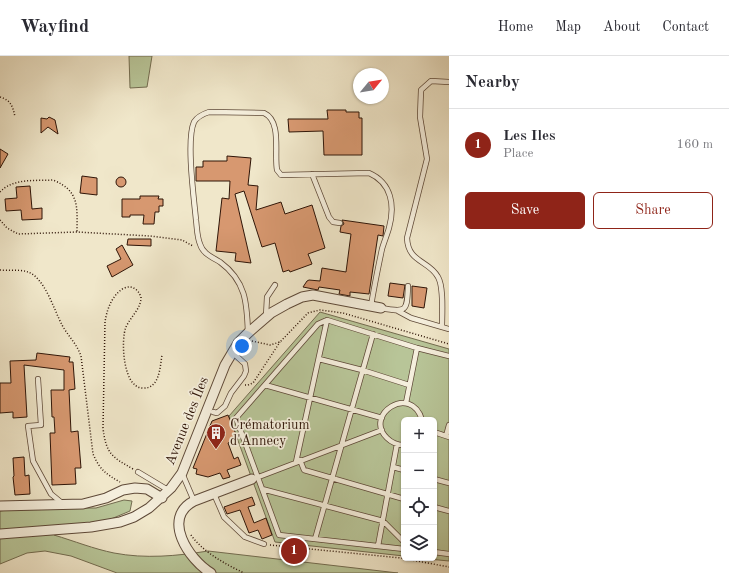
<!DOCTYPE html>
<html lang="en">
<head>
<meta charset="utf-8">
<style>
	:root { --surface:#fff; --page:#f7f7f7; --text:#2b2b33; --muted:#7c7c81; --line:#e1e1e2; --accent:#8f2418 }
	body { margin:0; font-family:"Old Standard TT",serif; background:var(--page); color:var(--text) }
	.controls { position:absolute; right:12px; bottom:12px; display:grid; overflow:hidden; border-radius:6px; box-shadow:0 1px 3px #0004 }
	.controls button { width:36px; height:36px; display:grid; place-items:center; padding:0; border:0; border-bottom:1px solid var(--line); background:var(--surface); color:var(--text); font:20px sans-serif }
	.compass { position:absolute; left:353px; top:12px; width:36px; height:36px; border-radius:50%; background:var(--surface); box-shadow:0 1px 3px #0004; rotate:60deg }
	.you { position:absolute; left:242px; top:290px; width:14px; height:14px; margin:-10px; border:3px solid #fff; border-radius:50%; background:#1a73e8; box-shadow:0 0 0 6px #1a73e833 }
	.badge { display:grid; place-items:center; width:26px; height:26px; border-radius:50%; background:var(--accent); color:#fff; font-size:13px; font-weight:700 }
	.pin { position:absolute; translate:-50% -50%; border:2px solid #fff; box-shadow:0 1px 4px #0006 }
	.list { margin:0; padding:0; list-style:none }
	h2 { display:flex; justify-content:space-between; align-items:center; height:52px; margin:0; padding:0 16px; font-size:17px }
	h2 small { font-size:13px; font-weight:400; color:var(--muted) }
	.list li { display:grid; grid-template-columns:26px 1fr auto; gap:12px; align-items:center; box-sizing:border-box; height:72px; padding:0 16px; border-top:1px solid var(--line) }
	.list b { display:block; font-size:15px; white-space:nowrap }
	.list p { margin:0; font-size:13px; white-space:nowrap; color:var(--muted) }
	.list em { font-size:13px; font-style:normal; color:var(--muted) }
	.actions { display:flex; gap:8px; padding:12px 16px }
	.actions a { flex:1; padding:9px 0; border:1px solid var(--accent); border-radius:6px; text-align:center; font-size:14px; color:var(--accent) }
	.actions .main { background:var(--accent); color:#fff }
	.icon { flex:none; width:22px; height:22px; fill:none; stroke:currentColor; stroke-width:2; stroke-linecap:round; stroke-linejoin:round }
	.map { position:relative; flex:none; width:449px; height:517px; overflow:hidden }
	header { display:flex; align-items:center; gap:24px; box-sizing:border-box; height:56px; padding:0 20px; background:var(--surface); border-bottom:1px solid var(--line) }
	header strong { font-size:19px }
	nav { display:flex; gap:22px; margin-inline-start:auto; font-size:14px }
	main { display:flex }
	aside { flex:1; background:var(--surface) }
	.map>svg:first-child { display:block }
	.green { fill:#b8c598; stroke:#736c50 }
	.building { fill:#d79870; stroke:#2e1407 }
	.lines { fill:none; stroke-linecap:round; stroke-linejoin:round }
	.service-casing { stroke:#5e4938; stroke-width:6 }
	.minor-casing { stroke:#5e4938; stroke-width:11 }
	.path { stroke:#2e1407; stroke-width:1.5; stroke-dasharray:1 2; stroke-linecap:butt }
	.service { stroke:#f5efdd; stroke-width:4.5 }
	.minor { stroke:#f5efdd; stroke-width:9 }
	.labels { text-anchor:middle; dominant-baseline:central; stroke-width:3.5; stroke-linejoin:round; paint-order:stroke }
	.street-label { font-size:14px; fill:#2e1407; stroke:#f5efdd }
	.poi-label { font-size:14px; fill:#2e1407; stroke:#f5efdd; text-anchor:start }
</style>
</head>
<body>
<header>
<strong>Wayfind</strong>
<nav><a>Home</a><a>Map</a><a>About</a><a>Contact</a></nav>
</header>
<main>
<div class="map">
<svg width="449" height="517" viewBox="0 0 449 517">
	<rect width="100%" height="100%" fill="#f0e7ca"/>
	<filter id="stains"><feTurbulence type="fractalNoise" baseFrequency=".005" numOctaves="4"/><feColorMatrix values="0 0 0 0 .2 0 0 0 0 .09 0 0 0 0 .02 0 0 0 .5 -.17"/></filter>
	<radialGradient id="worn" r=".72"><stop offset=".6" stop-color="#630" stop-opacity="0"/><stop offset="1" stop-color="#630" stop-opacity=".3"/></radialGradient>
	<!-- green -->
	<path class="green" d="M129,0h23l-5,31 -17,1z
		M320,256l129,37v212l-31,-3h16v-138h-30v136l-129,-14 -46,-126z
		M124,444l8,1 -2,10 -19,8 -15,4 -25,2 -17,10c20,6 40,14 60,18 31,6 63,3 94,-2l190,22h-281l-46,-17 -26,-5 -18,2 -27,11v-53l23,-3h73z"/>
	<!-- building -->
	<path class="building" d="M327,54h19v2h13v6h3v37h-38l-1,-24 -34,1 -1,-13h40z
		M49,61l6,3 3,14 -10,-7 -7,6v-15l6,1z
		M0,93l8,5 -8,14z
		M227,100l24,2 -3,27 10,1 -2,24 25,-8 4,12 27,-9 13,43 -17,6 4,10 -22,8 -1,-2 -6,2 -8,-29 -13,4 -18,-56 -9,3 16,69 -16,-2 1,-8 -20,-2 6,-53 7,1 1,-18h-34v-14h7v-6h24z
		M82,120l15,2v17l-17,-2z
		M116 126a5 5 0 1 1 10 0a5 5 0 1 1-10 0Z
		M30,130l2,23 10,-1v11l-20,1 -1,-10 -15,1 -1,-12 12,-1 -1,-11z
		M140,140h19l-1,3h5v7h-4v6h-4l-1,12h-11l1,-9h-14v2h-8v-18h18z
		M342,164l42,6 -1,10 -5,-1 -9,59 -19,-2v4l-11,-2 1,-4 -21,-3 -1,3 -15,-3 4,-6 2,-1 11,1 2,-13 24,4 5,-38 -11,-2 1,-6 3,-2z
		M128,183h23v7l-24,-1z
		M122,189l11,20 -21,12 -5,-11 14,-7 -5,-10z
		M390,227l15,2 -2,13 -15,-2z
		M412,230l15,2 -3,20 -12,-2z
		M37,297l33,4 -1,5h4l2,27 -6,1 2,42 7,-1 3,37h-6l1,16 -24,1 -2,-52h5l-1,-16h-2l-1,-27h13v-20l-40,-5 3,52 -14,1v-6l-13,1v-30h11l-1,-22 26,-1z
		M228,359l10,24 -10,4 6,16 4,-2 3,8 -14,5 3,7 -7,2 -3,-6 -12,4 -12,-3 1,-5 -4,-1 19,-47z
		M24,401l1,19 4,-1 1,19 -15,1 -2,-18 1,-1 -1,-18z
		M252,441l3,8 -7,2 6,16 12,-5 6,17 -10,4 -4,-9 -9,3 -9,-23 -13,4 -3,-7z"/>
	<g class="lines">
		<defs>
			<path id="service" d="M312,118l17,43 4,5 7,1
				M381,252c26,5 26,3 27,-22
				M398,255l13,7 38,11
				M266,260l1,-19 8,-12
				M442,271c0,-12 2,-40 -4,-50 -9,-17 -30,-14 -31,-39l20,-79 -7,-42 1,-27 10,-9 18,1
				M248,277c-1,-30 -2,-52 -28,-71 -8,-5 -17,-8 -20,-18 -3,-7 -3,-16 -4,-24 -2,-21 -10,-80 -2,-98 3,-5 9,-8 15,-10l55,1c18,8 10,40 13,57l4,5 88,-2c23,10 26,33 20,55 -2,7 -5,14 -7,21 -4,19 -8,38 -11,57
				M319,303l43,11 47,15
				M38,323l3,46 -13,1 5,35 18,33 11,9
				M265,329l117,33
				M406,347l11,-55
				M213,356l4,1 8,-7 6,-13 13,-17 2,-5 -1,-7 -13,-12
				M434,376l15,5
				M446,380l3,-11
				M404,389c-7,0 -12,-2 -17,-7 -24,-23 24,-55 35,-18
				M300,404l4,10 100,29
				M296,406l31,-142
				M393,411l11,3
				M138,416l30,18
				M182,417l12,28
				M256,422l126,-48
				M434,423l15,4
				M262,433l121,32 21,21
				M214,438l10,23 21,20 19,7
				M434,451l15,4
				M315,483l58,-205
				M378,490l19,-102
				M404,493l-125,-14 -43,-117 82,-94 9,-4 90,28 32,8
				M434,496l15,2"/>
			<path id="minor" d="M0,450l83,-2 23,-6 17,-8 12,-2 12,1 15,9
				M0,478l91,-7 29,-5 14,-5 15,-9 22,-20 11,-15 43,-108 13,-22 10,-10 23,-20 16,-9 15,-7 11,-2 68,13
				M211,517c-22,-13 -50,-55 -17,-72l58,-22"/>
		</defs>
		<!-- service casing -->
		<use href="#service" class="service-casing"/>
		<!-- minor casing -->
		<use href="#minor" class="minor-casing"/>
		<!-- path -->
		<path class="path" d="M0,41c11,3 13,10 15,20
			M0,136c13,-14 35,-11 53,-12 27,11 24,27 24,52
			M0,164l7,8 11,6 59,-2 73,4 32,4 11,6
			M0,214c8,1 20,-1 28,2 17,6 26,38 34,53 6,11 15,19 19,31l12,98c7,16 13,20 27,28
			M252,285l18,4 10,-3 28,-29 12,-3 23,3 106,31
			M245,329h3l5,-2 27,-41
			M133,413c-21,-12 -27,-15 -30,-41l2,-106c2,-13 7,-27 19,-34 8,-3 14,1 17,9 0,12 -10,19 -15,30 -5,12 -3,49 9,58 2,2 5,3 8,3 17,1 17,-22 19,-33
			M191,479c12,17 34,29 53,38
			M270,489l131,13 48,9"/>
		<!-- service -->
		<use href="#service" class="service"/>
		<!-- minor -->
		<use href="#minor" class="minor"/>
	</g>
	<!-- icons -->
	<defs>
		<symbol id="building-pin" viewBox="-11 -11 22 30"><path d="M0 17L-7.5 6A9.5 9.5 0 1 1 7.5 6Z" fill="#8f2418" stroke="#f5efdd"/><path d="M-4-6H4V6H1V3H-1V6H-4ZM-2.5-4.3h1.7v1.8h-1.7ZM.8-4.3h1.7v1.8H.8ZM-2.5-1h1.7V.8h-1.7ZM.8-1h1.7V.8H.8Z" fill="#fff"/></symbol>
	</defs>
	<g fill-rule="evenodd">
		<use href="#building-pin" x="205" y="366" width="22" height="30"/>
	</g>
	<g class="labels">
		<!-- street labels -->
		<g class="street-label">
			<text transform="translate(187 365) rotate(-68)">Avenue des Îles</text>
		</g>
		<!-- poi labels -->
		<g class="poi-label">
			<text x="230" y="369">Crématorium<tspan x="230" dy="16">d'Annecy</tspan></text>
		</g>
	</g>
	<rect width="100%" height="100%" filter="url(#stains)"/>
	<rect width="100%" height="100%" fill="url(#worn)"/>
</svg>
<div class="controls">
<button>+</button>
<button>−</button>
<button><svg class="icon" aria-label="locate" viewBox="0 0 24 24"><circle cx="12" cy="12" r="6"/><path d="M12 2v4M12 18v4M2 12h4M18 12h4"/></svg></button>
<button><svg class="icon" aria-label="layers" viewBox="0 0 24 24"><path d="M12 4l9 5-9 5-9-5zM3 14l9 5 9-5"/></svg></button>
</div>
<svg class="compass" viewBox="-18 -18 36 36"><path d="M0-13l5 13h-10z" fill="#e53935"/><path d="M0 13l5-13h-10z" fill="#7c7c81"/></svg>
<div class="you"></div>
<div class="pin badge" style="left:294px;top:495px">1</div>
</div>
<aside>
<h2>Nearby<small></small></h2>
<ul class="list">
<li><span class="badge">1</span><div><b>Les Iles</b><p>Place</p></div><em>160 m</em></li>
</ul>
<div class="actions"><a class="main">Save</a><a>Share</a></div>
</aside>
</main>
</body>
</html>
